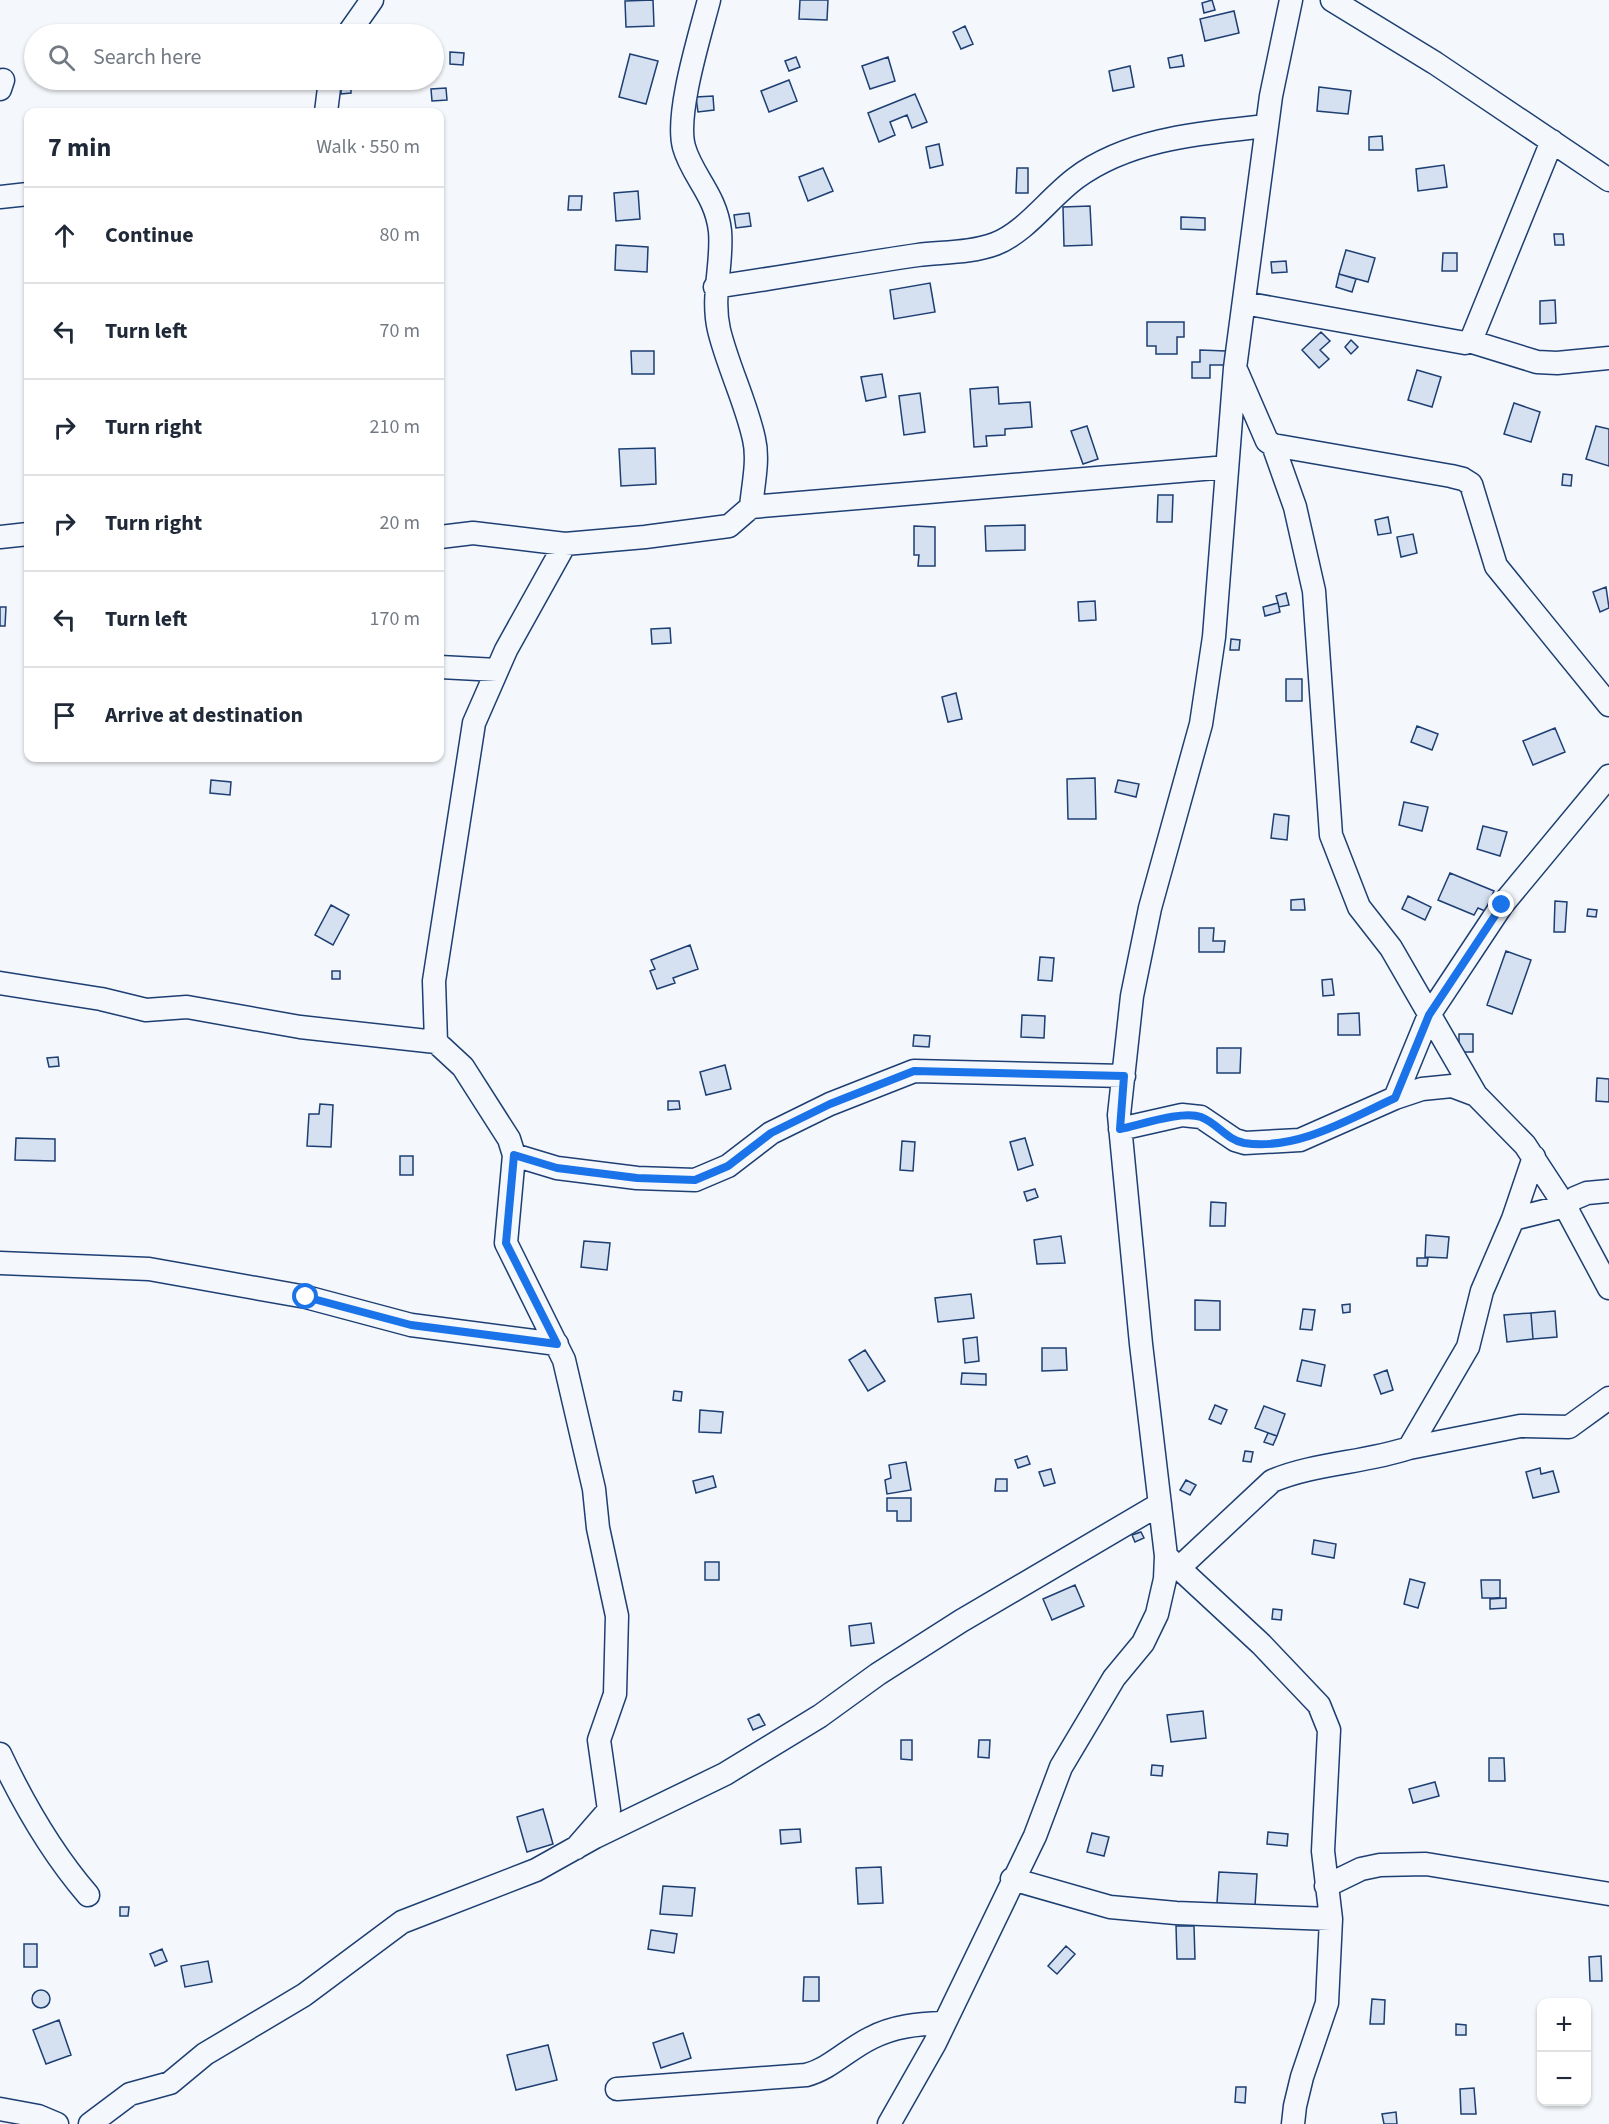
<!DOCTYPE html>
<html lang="en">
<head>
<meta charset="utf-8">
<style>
	:root { --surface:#fff; --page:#f2f2f3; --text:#1f2937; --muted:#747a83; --line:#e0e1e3 }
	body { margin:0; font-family:"Source Sans 3",sans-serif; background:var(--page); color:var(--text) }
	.controls { position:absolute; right:18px; bottom:18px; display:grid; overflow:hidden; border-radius:12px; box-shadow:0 2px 4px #0004 }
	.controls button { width:54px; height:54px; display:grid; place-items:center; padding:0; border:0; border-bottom:2px solid var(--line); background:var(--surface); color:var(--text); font:30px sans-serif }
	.stop { position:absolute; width:18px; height:18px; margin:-14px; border:4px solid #1a73e8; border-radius:50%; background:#fff }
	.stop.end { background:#1a73e8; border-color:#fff; box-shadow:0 2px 6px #0008 }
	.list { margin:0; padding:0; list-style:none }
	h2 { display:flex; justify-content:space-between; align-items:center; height:78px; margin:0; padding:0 24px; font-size:26px }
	h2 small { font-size:20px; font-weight:400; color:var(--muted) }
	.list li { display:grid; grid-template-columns:39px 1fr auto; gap:18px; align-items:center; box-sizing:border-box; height:96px; padding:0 24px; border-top:2px solid var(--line) }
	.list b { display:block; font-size:22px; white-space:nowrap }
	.list em { font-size:20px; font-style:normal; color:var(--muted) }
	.icon { flex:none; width:33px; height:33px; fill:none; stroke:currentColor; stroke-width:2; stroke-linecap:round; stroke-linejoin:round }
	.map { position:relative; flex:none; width:1609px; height:2124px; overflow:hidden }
	.search { position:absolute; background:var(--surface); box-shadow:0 2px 4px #0004; left:24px; top:24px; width:420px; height:66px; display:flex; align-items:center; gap:15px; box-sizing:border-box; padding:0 21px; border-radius:33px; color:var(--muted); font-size:22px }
	.panel { position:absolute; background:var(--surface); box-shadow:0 2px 4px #0004; left:24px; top:108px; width:420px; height:654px; border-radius:12px }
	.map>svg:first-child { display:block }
	.building { fill:#d5e0f0; stroke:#1d3f73; stroke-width:1.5 }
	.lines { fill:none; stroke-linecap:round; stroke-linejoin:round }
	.minor-casing { stroke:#1d3f73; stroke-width:25 }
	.minor { stroke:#f4f7fb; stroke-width:22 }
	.route { stroke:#1a73e8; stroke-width:8 }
</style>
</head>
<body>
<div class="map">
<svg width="1609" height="2124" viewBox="0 0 1609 2124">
	<rect width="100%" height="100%" fill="#f4f7fb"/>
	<!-- building -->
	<path class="building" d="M653,0l1,26 -28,1 -1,-26z
		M800,0h28l-1,20 -28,-1z
		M1212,0l3,10 -11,3 -2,-10z
		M1234,11l5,22 -34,8 -5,-22z
		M965,26l8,18 -12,5 -8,-17z
		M450,52l14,1 -1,12 -13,-1z
		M630,54l28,7 -12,43 -27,-7z
		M1182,55l2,11 -14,2 -2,-10z
		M796,57l4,10 -11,4 -4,-10z
		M888,57l7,24 -25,8 -8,-23z
		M1130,66l4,21 -21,4 -4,-20z
		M789,80l8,21 -28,11 -8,-21z
		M341,82h10v11l-10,1z
		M1319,87l32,4 -3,23 -31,-3z
		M446,88l1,12 -15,1 -1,-12z
		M915,94l12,28 -15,6 -5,-13 -17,7 5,13 -16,7 -11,-29z
		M713,96l1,14 -16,2 -2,-15z
		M1382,136l1,14h-14v-13z
		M939,144l4,21 -13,3 -4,-21z
		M1444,165l3,22 -29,4 -2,-22z
		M823,168l10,23 -25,10 -9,-24z
		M1017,168h11v25h-12z
		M638,191l2,28 -24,2 -2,-28z
		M569,196h13l-1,14h-13z
		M1090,206l2,39 -28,1 -1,-39z
		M749,213l2,13 -15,2 -2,-13z
		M1181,217l24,1v12l-24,-1z
		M1554,234h9l1,11h-9z
		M616,245l32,2 -1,25 -32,-2z
		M1346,250l29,8 -7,24 -29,-8z
		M1443,253h14v18h-15z
		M1286,261l1,11 -15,1 -1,-11z
		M1339,274l17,5 -4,13 -16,-5z
		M930,283l5,29 -41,7 -4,-29z
		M1555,300l1,23 -16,1v-23z
		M1147,322h37v15h-7v17h-21v-8h-9z
		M1321,332l9,9 -10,9 9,9 -10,9 -17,-18z
		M1351,340l7,7 -7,7 -6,-7z
		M1200,350l26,1v14h-16v13h-18v-16h8z
		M631,351h23v23h-22z
		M1417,370l24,7 -9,30 -24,-7z
		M882,374l4,23 -20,4 -5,-24z
		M998,387l1,17 31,-2 2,25 -27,2v6l-19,1 1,10 -13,1 -4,-58z
		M920,393l5,39 -21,3 -5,-39z
		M1514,403l26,9 -9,30 -27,-8z
		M1087,426l11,33 -15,5 -12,-33z
		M1596,426l13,3v37l-23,-7z
		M655,448l1,36 -35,2 -2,-37z
		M1563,474l9,1 -1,11 -9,-1z
		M1158,495h15l-1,27h-15z
		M1388,517l3,16 -13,2 -3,-15z
		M1025,525v25l-39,1 -1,-25z
		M914,526l21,1v39h-17l1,-11h-5z
		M1413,534l4,19 -16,4 -4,-20z
		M1606,587l3,21 -9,4 -7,-20z
		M1286,593l3,12 -10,2 -3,-11z
		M1095,601l1,19 -17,1 -1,-19z
		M1278,603l2,9 -15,4 -2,-9z
		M0,607h6l-1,19h-5z
		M670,628l1,15 -19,1 -1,-15z
		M1231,639l9,1 -1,10h-9z
		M1286,679h16v22h-16z
		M956,693l6,26 -14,3 -6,-25z
		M1417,726l21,8 -6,16 -21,-8z
		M1555,728l10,24 -32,13 -10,-24z
		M1095,778l1,41h-28l-1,-40z
		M211,780l20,2 -1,13 -20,-2z
		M1118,780l21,4 -3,13 -21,-5z
		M1404,802l24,5 -6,24 -23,-6z
		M1274,814l15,2 -2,24 -16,-2z
		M1483,826l24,6 -7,24 -23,-7z
		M1450,873l44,18 -9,20 -7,-3 -4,7 -36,-15z
		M1408,896l23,11 -6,13 -23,-11z
		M1304,899l1,11h-14v-10z
		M1555,901l12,1 -2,30h-11z
		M331,905l18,10 -16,30 -18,-10z
		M1588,909l9,1 -1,7 -9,-1z
		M1199,928h15l-1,13h12l-1,11h-25z
		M690,945l8,24 -25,9 2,5 -18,6 -7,-18 5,-2 -4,-9z
		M1506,951l25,9 -19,54 -25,-9z
		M1040,957l14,1 -2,23 -14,-1z
		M332,971h8v8h-8z
		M1332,979l2,16 -11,1 -1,-16z
		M1359,1013l1,22h-22v-21z
		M1022,1015l23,1 -1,22 -23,-1z
		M1459,1034h14v18h-14z
		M914,1035l16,1 -1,11 -16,-1z
		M1217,1048h24l-1,25h-23z
		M58,1057l1,9 -10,1 -2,-9z
		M725,1065l6,24 -25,6 -6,-23z
		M1597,1078l12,1v23l-13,-1z
		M668,1101h11l1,8 -12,1z
		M320,1104l13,1 -2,42 -24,-1 2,-32h10z
		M16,1138l39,1v22l-40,-1z
		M1025,1138l8,27 -15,5 -8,-28z
		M902,1141l13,1 -2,29 -13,-1z
		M400,1156h13v19h-13z
		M1035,1189l3,8 -11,4 -3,-9z
		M1211,1202l15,1 -1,23h-15z
		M1426,1235l23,2 -2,21 -22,-1z
		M1061,1236l4,27 -28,1 -3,-24z
		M584,1241l26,2 -3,27 -26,-3z
		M1417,1258h11l-1,8h-10z
		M971,1294l3,24 -36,4 -3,-24z
		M1195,1300l25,1v29h-25z
		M1350,1304v8l-7,1 -1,-8z
		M1303,1309l12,1 -3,20 -12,-1z
		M1555,1311l2,26 -24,2 -2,-26z
		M1531,1313l2,26 -26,3 -3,-27z
		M977,1337l2,24 -14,2 -2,-24z
		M1042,1348h24l1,22 -25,1z
		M865,1350l20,31 -17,10 -19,-31z
		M1302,1360l23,5 -4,21 -24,-5z
		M1387,1370l6,20 -12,4 -7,-19z
		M962,1373l24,1v11l-25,-1z
		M674,1391l8,1 -1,9 -8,-1z
		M1215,1405l12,5 -6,14 -12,-5z
		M1264,1406l21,8 -8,22 -22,-8z
		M700,1410l23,2 -2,21 -22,-1z
		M1268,1433l9,3 -4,9 -9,-3z
		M1245,1451l8,1 -2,10 -8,-1z
		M1027,1456l3,8 -12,4 -3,-8z
		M906,1462l5,28 -24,4 -2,-14 6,-2 -2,-13z
		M1540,1468l1,6 12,-3 6,21 -26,6 -7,-26z
		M1051,1469l4,14 -11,3 -5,-14z
		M713,1476l3,11 -20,6 -3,-12z
		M996,1479h11v12h-12z
		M1186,1480l10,5 -6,10 -10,-5z
		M887,1498h24v23h-14v-10h-10z
		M1141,1532l3,6 -9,4 -3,-7z
		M1314,1540l22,4 -2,14 -22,-4z
		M705,1562h14v18h-14z
		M1410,1579l15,4 -7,25 -14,-4z
		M1481,1580h19v18h-18z
		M1075,1585l9,21 -32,14 -9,-21z
		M1506,1598v10l-16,1v-10z
		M1273,1609l9,1 -1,10 -9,-1z
		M871,1623l3,20 -23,3 -2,-20z
		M1203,1711l3,27 -35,4 -4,-27z
		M759,1714l6,11 -12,5 -5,-11z
		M901,1740h11v20l-11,-1z
		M979,1740h11l-1,18 -11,-1z
		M1489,1758h15l1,23h-16z
		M1152,1765l11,1 -1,10 -11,-1z
		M1435,1782l4,14 -26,7 -4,-14z
		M543,1809l10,35 -26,8 -10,-35z
		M800,1829l1,13 -20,2 -1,-14z
		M1268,1832l20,2 -1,12 -20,-2z
		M1092,1833l17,4 -5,19 -17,-4z
		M881,1867l2,36 -25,1 -2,-36z
		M1219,1872l38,2 -2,32 -38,-3z
		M663,1886l32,2 -3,28 -32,-2z
		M120,1907h9l-1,9h-8z
		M1176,1926h18l1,33h-18z
		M651,1930l26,4 -3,19 -26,-4z
		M24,1944h13v23h-13z
		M1066,1946l9,8 -18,20 -9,-8z
		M162,1949l5,12 -12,5 -5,-12z
		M1601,1956l1,25h-12l-1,-24z
		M208,1961l4,21 -27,5 -4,-21z
		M804,1977h15v24h-16z
		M32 1999a9 9 0 1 1 18 0a9 9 0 1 1-18 0Z
		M1372,1999l13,1 -1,24h-14z
		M59,2020l12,35 -25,9 -13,-34z
		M1456,2024l10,1v10h-10z
		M683,2033l8,25 -30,10 -8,-25z
		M548,2045l9,35 -41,10 -9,-35z
		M1236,2087h10l-1,16 -10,-1z
		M1474,2088l2,26h-15l-1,-25z
		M1396,2112l1,12h-13l-2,-10z"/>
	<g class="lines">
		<defs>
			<path id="minor" d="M709,0c-9,35 -34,114 -25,147 8,29 32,48 36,84 3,33 -9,65 -1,99 9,37 27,72 35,109 5,21 -1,46 -3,68
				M1332,0l103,63 174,117
				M348,34l24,-34
				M0,89l3,-9
				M326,112l4,-32
				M0,197l28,-3
				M715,287c68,-10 135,-22 203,-32 24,-3 53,-2 77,-11 31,-12 54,-46 81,-66 54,-40 127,-45 191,-52
				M1244,303l221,40 7,-5 80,-197
				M1469,341l68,21 20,1 52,-5
				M1237,372l30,69 6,4 178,31 12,3 8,5 25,82 113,139
				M1273,445l22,62 19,84 17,244 28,72 32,41 85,147
				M0,537l28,-3
				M440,537l33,-4 92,11 80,-7 84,-11 22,-19 476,-40
				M565,544l-59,106 -32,73 -40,258 2,61 27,25 46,72 5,16 -8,88 58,117 30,129 4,39 19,88 -2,78 -16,46 10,70 -33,38
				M440,667l57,3
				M0,983l101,16 45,11 41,-3 113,20 136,15
				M1395,1098l34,-83 73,-110 107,-129
				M1120,1129l62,-14 19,2 34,23 10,3 55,-3 95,-42 27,-9 30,-3 24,9 49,50 40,61 44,82
				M514,1155l43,13 80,10 58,2 33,-14 43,-33 59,-29 84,-33 210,5
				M1513,1219l52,-13 10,-8 12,-5 22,-2
				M0,1263l149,6 157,28 105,28 146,19
				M1409,1448l111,-22 49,1 40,-29
				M1166,1556l95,88 58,61 10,25 -6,121 8,68 -4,84 -25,74 -7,29 -2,18
				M1180,1567l92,-86c42,-18 92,-18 137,-33l59,-101 14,-56 31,-72 21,-62
				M0,1754c24,51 51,98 88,141
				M1012,1879l98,28 66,6 155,6
				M1326,1886l35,-17 19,-4 46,-1 183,30
				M617,2089l189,-14c24,-6 42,-26 65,-37 23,-12 47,-14 72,-15
				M0,2109l38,7 19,8
				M90,2124l40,-30 40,-11 35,-29 99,-59 98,-73 134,-52 59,-33 130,-63 95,-58 58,-42 83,-53 199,-117
				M889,2124l46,-81 100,-207 26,-69 53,-89 29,-35 14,-29 8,-35 1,-23 -25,-212 -22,-229 13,-119 18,-88 51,-184 13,-87 21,-269 36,-272 20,-96"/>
		</defs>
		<!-- minor casing -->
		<use href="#minor" class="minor-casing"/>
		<!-- minor -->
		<use href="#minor" class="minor"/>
	</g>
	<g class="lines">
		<!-- route -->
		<path class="route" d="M306,1297l105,28 146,19 -51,-101 8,-88 43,13 80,10 58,2 33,-14 43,-33 59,-29 84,-33 210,5 -4,53c20,-4 62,-19 81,-12 16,6 26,23 43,26 53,8 105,-24 151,-45l34,-83 73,-110"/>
	</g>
</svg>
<div class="controls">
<button>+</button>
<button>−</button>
</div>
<div class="stop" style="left:306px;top:1297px"></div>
<div class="stop end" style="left:1502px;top:905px"></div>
<div class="search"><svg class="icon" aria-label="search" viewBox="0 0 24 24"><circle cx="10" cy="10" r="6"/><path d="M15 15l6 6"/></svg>Search here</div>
<section class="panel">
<h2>7 min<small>Walk · 550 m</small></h2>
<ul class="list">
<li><svg class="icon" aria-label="ahead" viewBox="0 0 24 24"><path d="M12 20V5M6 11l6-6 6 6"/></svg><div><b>Continue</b></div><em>80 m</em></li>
<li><svg class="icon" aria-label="left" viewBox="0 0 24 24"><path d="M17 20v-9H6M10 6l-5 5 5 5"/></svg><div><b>Turn left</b></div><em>70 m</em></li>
<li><svg class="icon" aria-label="right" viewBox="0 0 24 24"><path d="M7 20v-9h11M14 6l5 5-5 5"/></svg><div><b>Turn right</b></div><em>210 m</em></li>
<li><svg class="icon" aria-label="right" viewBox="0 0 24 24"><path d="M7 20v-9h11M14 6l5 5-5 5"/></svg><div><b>Turn right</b></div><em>20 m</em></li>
<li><svg class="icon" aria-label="left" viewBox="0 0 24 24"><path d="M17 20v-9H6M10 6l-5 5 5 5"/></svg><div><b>Turn left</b></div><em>170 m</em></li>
<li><svg class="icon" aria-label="arrive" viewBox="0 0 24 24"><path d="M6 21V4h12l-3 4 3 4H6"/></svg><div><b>Arrive at destination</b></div></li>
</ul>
</section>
</div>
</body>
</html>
